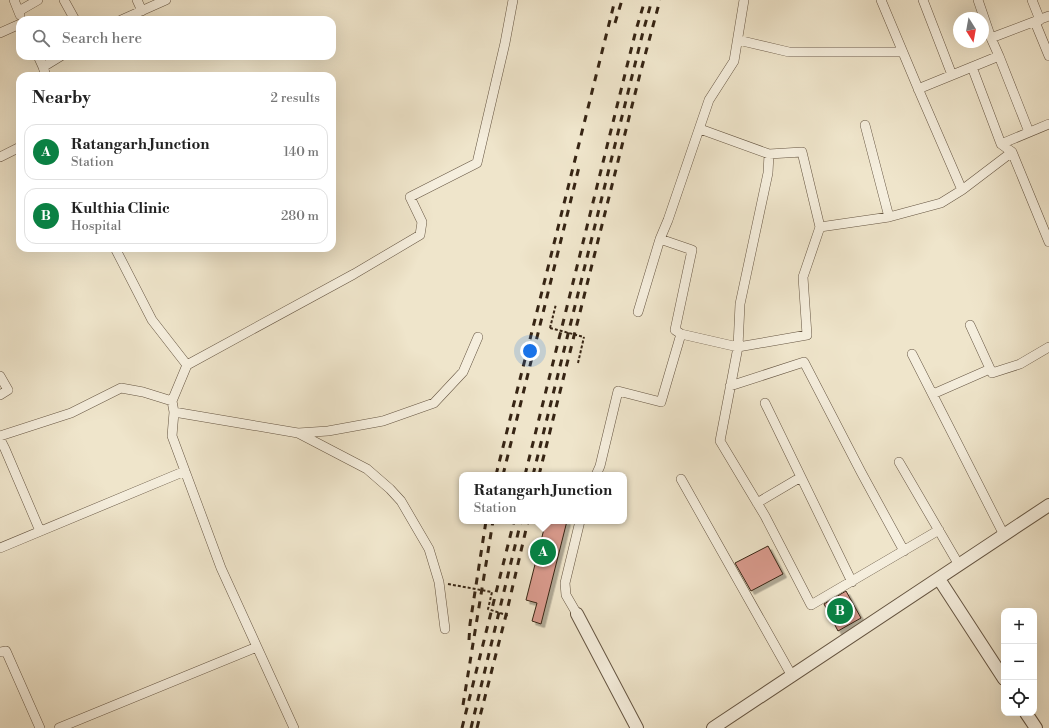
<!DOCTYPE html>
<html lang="en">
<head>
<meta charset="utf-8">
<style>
	:root { --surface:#fff; --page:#f6f6f6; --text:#222; --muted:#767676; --line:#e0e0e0; --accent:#0b8043 }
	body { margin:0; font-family:"Libre Bodoni",serif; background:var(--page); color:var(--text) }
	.controls { position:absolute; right:12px; bottom:12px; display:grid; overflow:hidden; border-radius:8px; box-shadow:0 4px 16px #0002 }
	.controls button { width:36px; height:36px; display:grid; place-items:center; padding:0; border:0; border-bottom:1px solid var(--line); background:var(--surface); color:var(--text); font:20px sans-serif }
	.compass { position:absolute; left:953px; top:12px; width:36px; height:36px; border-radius:50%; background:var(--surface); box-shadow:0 4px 16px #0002; rotate:169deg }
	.you { position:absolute; left:530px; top:351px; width:14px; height:14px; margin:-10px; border:3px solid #fff; border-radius:50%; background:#1a73e8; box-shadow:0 0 0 6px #1a73e833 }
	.badge { display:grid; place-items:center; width:26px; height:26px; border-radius:50%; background:var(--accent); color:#fff; font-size:13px; font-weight:700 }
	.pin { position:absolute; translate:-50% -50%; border:2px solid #fff; box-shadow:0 1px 4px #0006 }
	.popup { position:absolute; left:459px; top:472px; width:168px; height:52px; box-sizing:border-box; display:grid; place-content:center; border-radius:8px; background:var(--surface); filter:drop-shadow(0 1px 3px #0005); font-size:13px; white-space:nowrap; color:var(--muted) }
	.popup b { font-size:15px; color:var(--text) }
	.popup::after { content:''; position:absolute; left:50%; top:100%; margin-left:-8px; border:8px solid transparent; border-top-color:var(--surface) }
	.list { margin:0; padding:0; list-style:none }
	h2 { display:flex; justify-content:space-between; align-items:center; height:52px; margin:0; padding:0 16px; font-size:17px }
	h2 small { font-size:13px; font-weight:400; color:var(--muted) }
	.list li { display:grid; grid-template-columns:26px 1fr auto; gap:12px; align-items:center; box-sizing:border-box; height:56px; margin:0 8px 8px; padding:0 8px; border:1px solid var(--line); border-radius:12px }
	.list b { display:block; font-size:15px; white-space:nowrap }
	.list p { margin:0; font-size:13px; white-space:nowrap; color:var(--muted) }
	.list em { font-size:13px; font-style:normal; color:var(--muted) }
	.icon { flex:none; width:22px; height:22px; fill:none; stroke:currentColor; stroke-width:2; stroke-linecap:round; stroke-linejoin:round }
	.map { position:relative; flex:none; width:1049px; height:728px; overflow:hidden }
	.search { position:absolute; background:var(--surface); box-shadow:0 4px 16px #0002; left:16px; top:16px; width:320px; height:44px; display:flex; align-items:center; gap:10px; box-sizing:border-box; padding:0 14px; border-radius:12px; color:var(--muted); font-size:15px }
	.panel { position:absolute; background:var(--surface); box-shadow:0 4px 16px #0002; left:16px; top:72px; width:320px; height:180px; border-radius:12px }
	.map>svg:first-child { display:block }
	.building { fill:#da9b8e; stroke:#372514; filter:url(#shadow) }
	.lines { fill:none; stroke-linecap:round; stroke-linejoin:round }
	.minor-casing { stroke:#655542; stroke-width:10 }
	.tertiary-casing { stroke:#655542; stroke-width:14 }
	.path { stroke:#372514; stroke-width:2; stroke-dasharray:3 2; stroke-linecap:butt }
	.minor { stroke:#f5eedd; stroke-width:9 }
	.tertiary { stroke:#f5eedd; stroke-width:12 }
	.rail { stroke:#372514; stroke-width:3; stroke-dasharray:7 7; stroke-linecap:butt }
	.path-bridge { stroke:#372514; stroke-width:2; stroke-dasharray:3 2; stroke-linecap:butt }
</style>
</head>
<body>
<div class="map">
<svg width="1049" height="728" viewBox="0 0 1049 728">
	<defs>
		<filter id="shadow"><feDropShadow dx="3.5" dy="3.5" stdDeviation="0" flood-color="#0004"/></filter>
	</defs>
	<rect width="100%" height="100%" fill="#efe5cb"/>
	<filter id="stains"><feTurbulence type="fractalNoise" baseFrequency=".005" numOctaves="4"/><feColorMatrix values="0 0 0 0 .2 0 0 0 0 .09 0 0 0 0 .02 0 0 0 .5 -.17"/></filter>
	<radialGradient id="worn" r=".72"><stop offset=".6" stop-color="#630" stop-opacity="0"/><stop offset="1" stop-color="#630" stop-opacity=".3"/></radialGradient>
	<!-- building -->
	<path class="building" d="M546,521h21l-26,103 -9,-3 5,-18 -11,-3z
		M768,546l15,28 -32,17 -16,-28z
		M846,591l15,27 -23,13 -14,-27z"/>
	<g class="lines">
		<defs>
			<path id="minor" d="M14,0l6,15
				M64,0l11,20
				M137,0l5,11
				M881,0l39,93 42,97 50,-38 37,90
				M923,0l29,75
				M978,0l13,38
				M1032,0l8,20
				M19,11l19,-11
				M121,20l45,-20
				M1035,22l14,34
				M0,33l20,-9
				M738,40l51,12h114
				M38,56l5,11
				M999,56l30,76
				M972,67l29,77 11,8
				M46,76l-3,-9 18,-11
				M918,89l81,-33 -8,-18 58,-22
				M865,125l24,92
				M700,129l69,25 33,-2 18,75 69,-10 52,-14 21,-13
				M1001,144l48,-20
				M769,154l-1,19 -28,131 -2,43 69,-12 -4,-58 17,-50
				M0,157l20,-10
				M638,312l22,-73 8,-19 41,-120 25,-39 10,-61
				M970,325l22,48 28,-9 29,-17
				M681,334l57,13 -18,94 45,75 46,89 128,-75
				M912,354l92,181
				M187,365l167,-91 66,-39 2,-13 -12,-25 67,-34 28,-120 8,-43
				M0,376l8,14 -8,5
				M730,386l74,-24 57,110 43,79
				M933,394l57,-25
				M765,403l87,179
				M174,412l124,21 69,36 23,20 11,12 28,48 10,33 6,47
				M298,433l30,-2 55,-10 51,-18 29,-31 15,-35
				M0,436l71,-23 50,-25 22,4 29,9
				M0,439l5,10 35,82
				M899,462l60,103
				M596,475l4,-9 18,-75 43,11 20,-68 -6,-4 17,-80 -32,-11
				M681,479l111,197
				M757,503l44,-26
				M0,548l185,-77
				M577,614l-11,-19 -1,-12 15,-62
				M257,647l37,81
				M0,652l6,-1 34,77
				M59,728l198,-81 -36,-79 -49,-132 2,-24 -2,-11 15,-36 -35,-45 -37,-72"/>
			<path id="tertiary" d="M939,579l65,100
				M577,614l60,114
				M1026,713l10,15
				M713,728l336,-223"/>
		</defs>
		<!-- minor casing -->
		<use href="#minor" class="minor-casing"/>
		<!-- tertiary casing -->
		<use href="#tertiary" class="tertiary-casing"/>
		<!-- path -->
		<path class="path" d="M550,328l6,-24
			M578,363l6,-26
			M448,584l44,8 -4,17 21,7"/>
		<!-- minor -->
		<use href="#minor" class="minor"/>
		<!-- tertiary -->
		<use href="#tertiary" class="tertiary"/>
		<!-- rail -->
		<path class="rail" d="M615,23l7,-23
			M496,475l119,-475
			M503,475l77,-312
			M525,475l111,-445 9,-30
			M533,475l110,-443 9,-32
			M539,475l101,-401 20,-74
			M469,640l1,-16 16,-103
			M463,705l30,-184
			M462,728l52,-207
			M471,728l50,-207
			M477,728l29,-113 22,-94"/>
		<!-- path-bridge -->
		<path class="path-bridge" d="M550,328l34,9"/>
	</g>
	<rect width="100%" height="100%" filter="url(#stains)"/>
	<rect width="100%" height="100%" fill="url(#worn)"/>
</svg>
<div class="controls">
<button>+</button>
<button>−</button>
<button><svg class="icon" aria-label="locate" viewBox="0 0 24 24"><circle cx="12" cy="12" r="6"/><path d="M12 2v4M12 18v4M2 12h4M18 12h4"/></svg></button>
</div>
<svg class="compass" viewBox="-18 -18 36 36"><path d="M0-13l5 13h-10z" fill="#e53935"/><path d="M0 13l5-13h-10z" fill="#767676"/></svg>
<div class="you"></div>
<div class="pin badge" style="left:543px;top:552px">A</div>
<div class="popup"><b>Ratangarh Junction</b>Station</div>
<div class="pin badge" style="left:840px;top:611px">B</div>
<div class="search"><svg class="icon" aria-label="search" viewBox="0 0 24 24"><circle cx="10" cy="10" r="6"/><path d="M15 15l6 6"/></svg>Search here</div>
<section class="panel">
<h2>Nearby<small>2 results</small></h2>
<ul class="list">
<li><span class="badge">A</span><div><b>Ratangarh Junction</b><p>Station</p></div><em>140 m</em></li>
<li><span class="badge">B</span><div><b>Kulthia Clinic</b><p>Hospital</p></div><em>280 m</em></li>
</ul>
</section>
</div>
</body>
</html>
